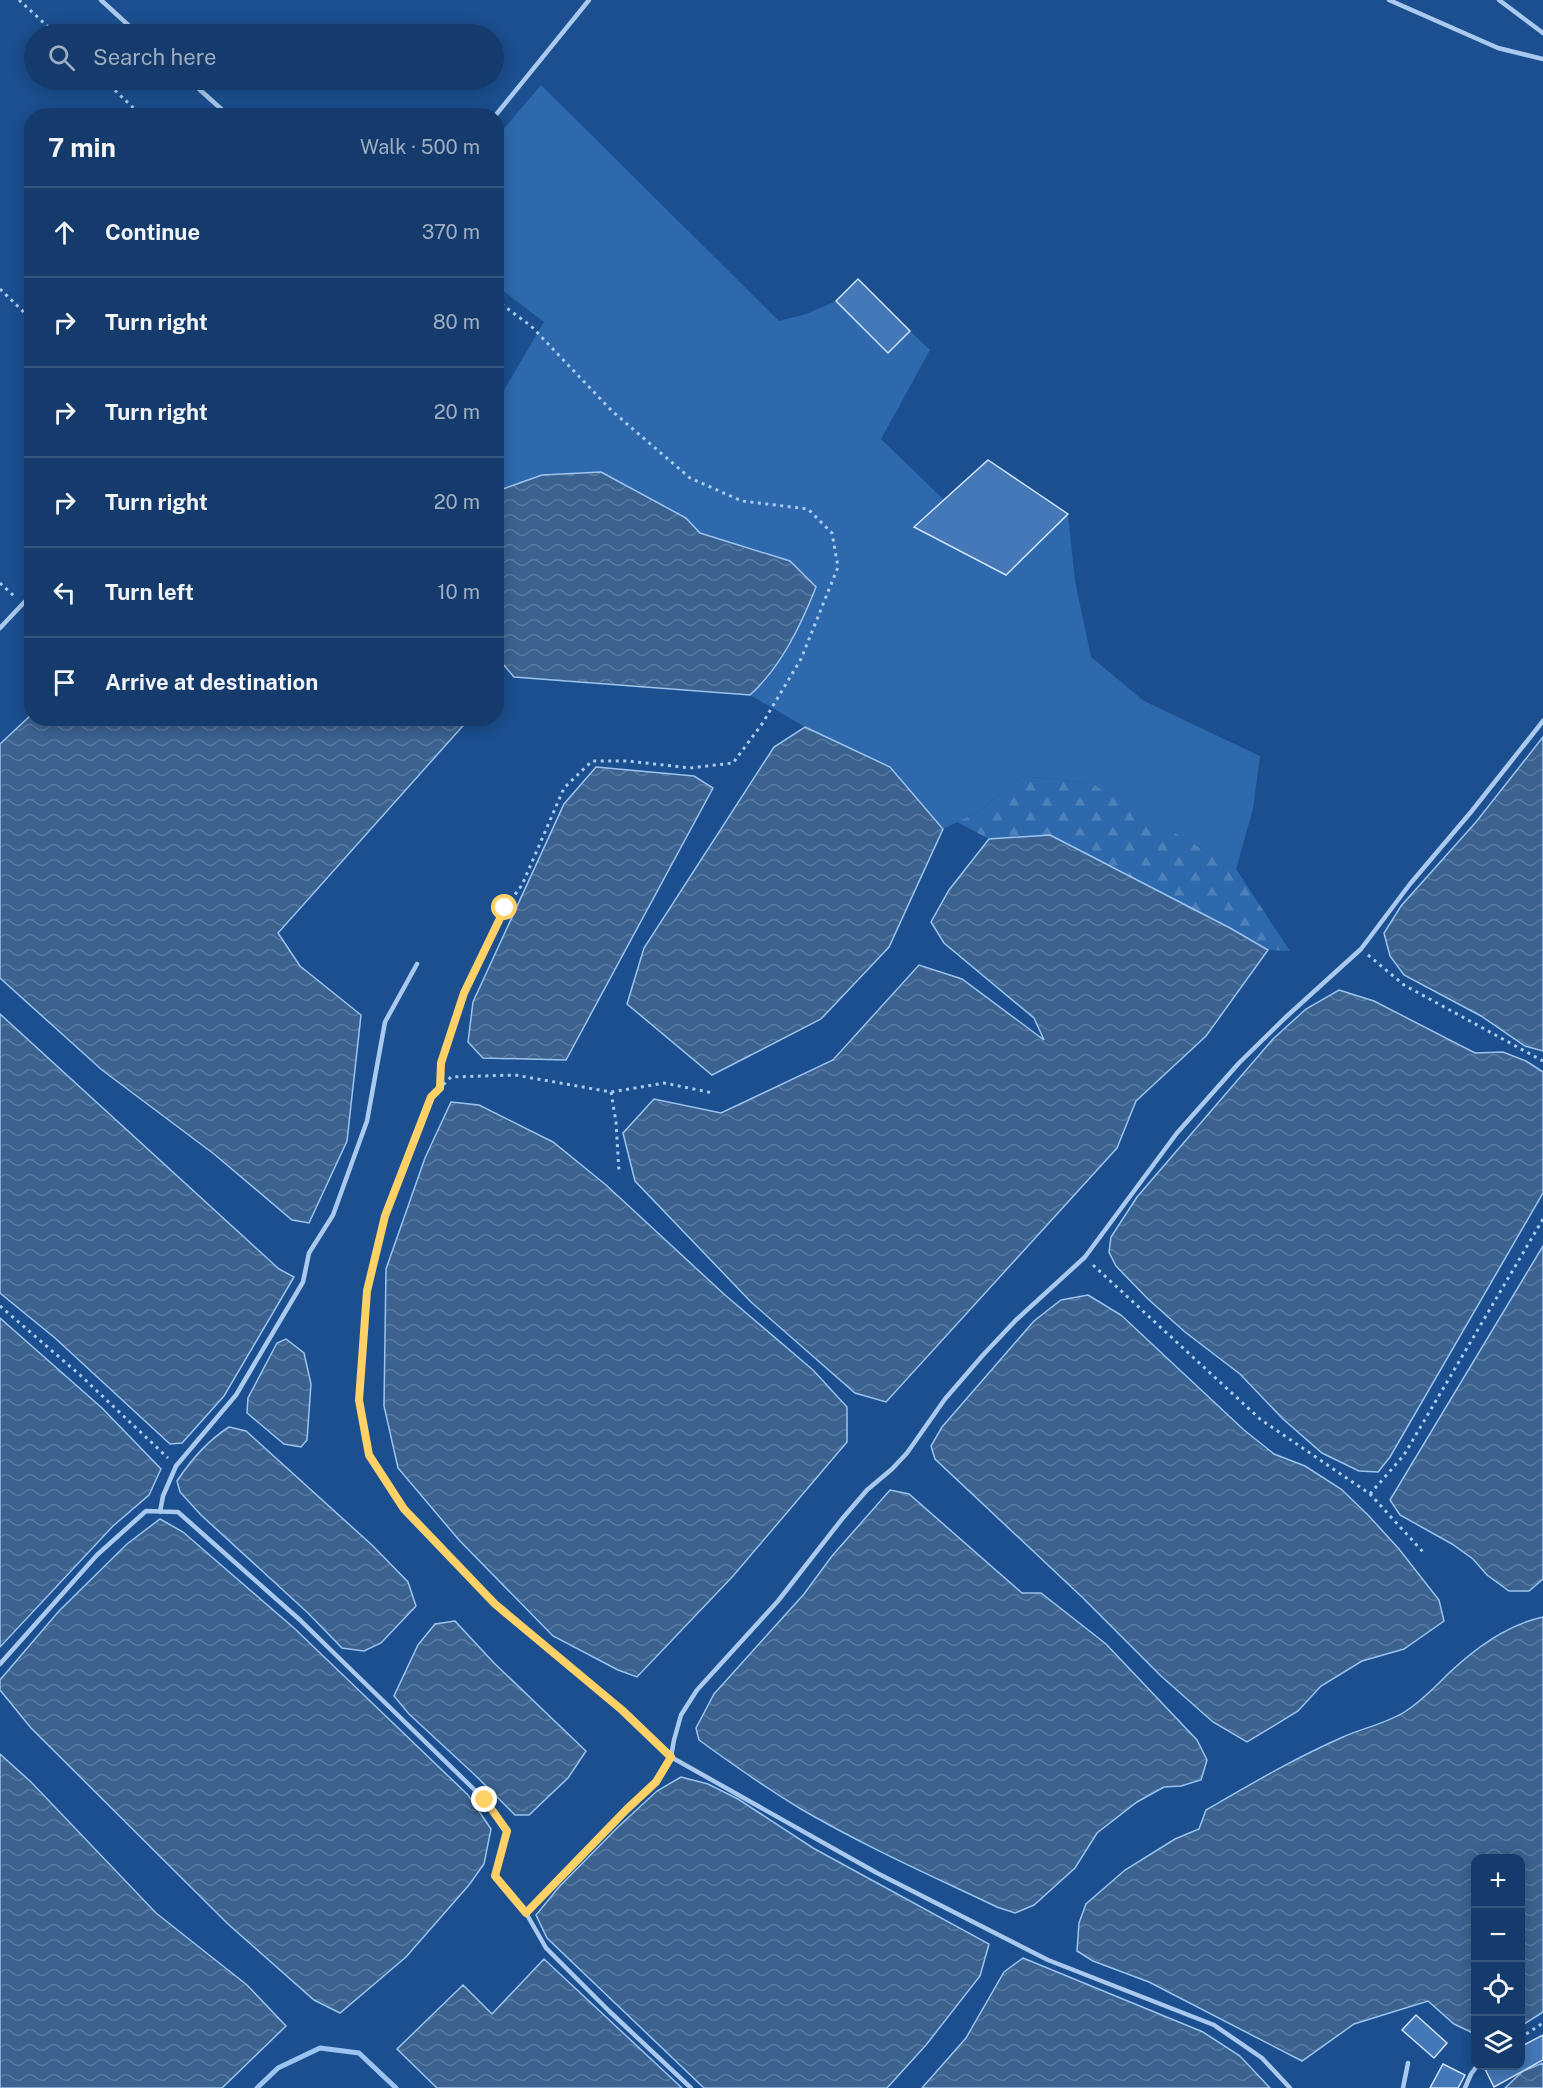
<!DOCTYPE html>
<html lang="en">
<head>
<meta charset="utf-8">
<style>
	:root { --surface:#143b6b; --page:#1d4271; --text:#f1f3f6; --muted:#9dadc1; --line:#33557e }
	body { margin:0; font-family:"Public Sans",sans-serif; background:var(--page); color:var(--text) }
	.controls { position:absolute; right:18px; bottom:18px; display:grid; overflow:hidden; border-radius:12px; box-shadow:0 3px 15px #0003 }
	.controls button { width:54px; height:54px; display:grid; place-items:center; padding:0; border:0; border-bottom:2px solid var(--line); background:var(--surface); color:var(--text); font:30px sans-serif }
	.stop { position:absolute; width:18px; height:18px; margin:-14px; border:4px solid #ffd166; border-radius:50%; background:#fff }
	.stop.end { background:#ffd166; border-color:#fff; box-shadow:0 2px 6px #0008 }
	.list { margin:0; padding:0; list-style:none }
	h2 { display:flex; justify-content:space-between; align-items:center; height:78px; margin:0; padding:0 24px; font-size:26px }
	h2 small { font-size:20px; font-weight:400; color:var(--muted) }
	.list li { display:grid; grid-template-columns:39px 1fr auto; gap:18px; align-items:center; box-sizing:border-box; height:90px; padding:0 24px; border-top:2px solid var(--line) }
	.list b { display:block; font-size:22px; white-space:nowrap }
	.list em { font-size:20px; font-style:normal; color:var(--muted) }
	.icon { flex:none; width:33px; height:33px; fill:none; stroke:currentColor; stroke-width:2; stroke-linecap:round; stroke-linejoin:round }
	.map { position:relative; flex:none; width:1543px; height:2088px; overflow:hidden }
	.search { position:absolute; background:var(--surface); box-shadow:0 3px 15px #0003; left:24px; top:24px; width:480px; height:66px; display:flex; align-items:center; gap:15px; box-sizing:border-box; padding:0 21px; border-radius:33px; color:var(--muted); font-size:22px }
	.panel { position:absolute; background:var(--surface); box-shadow:0 3px 15px #0003; left:24px; top:108px; width:480px; height:618px; border-radius:24px }
	.map>svg:first-child { display:block }
	.green { fill:#2e69ad }
	.forest { fill:url(#forest-firs) }
	.water { fill:url(#water-waves); stroke:#9cc4f0; stroke-width:1.5 }
	.lines { fill:none; stroke-linecap:round; stroke-linejoin:round }
	.stream { stroke:#9cc4f0; stroke-width:5 }
	.building { fill:#4478b7; stroke:#cfe3fa; stroke-width:1.5 }
	.path { stroke:#a9c9ee; stroke-width:3; stroke-dasharray:3 4.5; stroke-linecap:butt }
	.lane { stroke:#a9c9ee; stroke-width:4.5 }
	.route { stroke:#ffd166; stroke-width:8 }
</style>
</head>
<body>
<div class="map">
<svg width="1543" height="2088" viewBox="0 0 1543 2088">
	<defs>
		<pattern id="forest-firs" width="22" height="20" patternUnits="userSpaceOnUse" patternTransform="scale(1.5)"><rect width="22" height="20" fill="#2e69ad"/><path d="M5 1l3.5 6h-7zM16 11l3.5 6h-7z" fill="#4d80b9"/></pattern>
		<pattern id="water-waves" width="16" height="10" patternUnits="userSpaceOnUse" patternTransform="scale(1.5)"><rect width="16" height="10" fill="#3c6290"/><path d="M0 5q4-4 8 0t8 0" fill="none" stroke="#597aa1"/></pattern>
	</defs>
	<rect width="100%" height="100%" fill="#1b4f8f"/>
	<!-- green -->
	<path class="green" d="M541,85l238,236 27,-7 30,-13 52,52 22,-22 20,19 -49,89 63,61 -30,27 91,48 63,-61 7,67 16,76 53,44 116,55 -7,53 -17,60 -146,-86 -68,-7 -44,36 -35,17 -53,-62 -85,-40 -55,-32 16,-15 39,-65 -15,-54 -90,-28 -14,-15 -144,-43 -45,16v-89l47,-80 -47,-36v-149z"/>
	<!-- forest -->
	<path class="forest" d="M1022,776l69,7 145,86 54,82 -22,-1 -38,-22 -180,-93 -61,4 -32,-17 21,-10z"/>
	<!-- water -->
	<path class="water" d="M601,472l85,46 14,15 90,28 26,26c-15,38 -35,80 -66,108l-236,-18 -17,-20v-166l45,-16z
		M31,715l1,3 437,1 -191,214 22,33 61,49 -14,126 -38,82 -17,-3 -78,-66 -112,-84 -102,-92v-234z
		M805,727l85,40 53,62 -54,118 -68,72 -109,56 -85,-71 17,-56 130,-201z
		M1543,737v314l-18,-5 -44,-30 -77,-41 -14,-19 -6,-23 17,-27 75,-84z
		M596,767l98,9 19,12 -147,272 -83,-2 -15,-16 5,-40 91,-198z
		M1050,835l180,93 38,22 -62,86 -70,65 -19,47 -231,254 -31,-9 -104,-91 -116,-121 -12,-48 31,-34 67,14 112,-53 86,-95 43,14 82,61 -10,-22 -90,-75 -13,-21 18,-32 40,-51z
		M1339,990l35,11 101,52 28,-1 23,9 17,11v121l-153,264 -12,15 -19,-1 -37,-18 -39,-34 -43,-45 -55,-42 -37,-33 -32,-33 -7,-14 2,-15 26,-40 136,-158 33,-30z
		M0,1014l279,255 15,8 -70,119 -42,47 -12,1 -115,-106 -55,-45z
		M451,1102l28,3 74,37 53,43 119,110 88,75 34,37v35l-114,134 -96,101 -19,-7 -65,-34 -94,-96 -61,-72 -14,-62 2,-137 39,-111z
		M1543,1246v333l-14,12h-20l-22,-16 -14,-16 -21,-15 -52,-29 -10,-15z
		M1088,1295l33,20 123,115 30,24 31,12 36,23 27,26 31,34 40,51 5,21 -40,28 -42,12 -41,25 -23,25 -51,31 -34,-20 -52,-46 -78,-78 -148,-139 -4,-13 11,-19 92,-106 27,-21z
		M0,1318l102,90 59,61 -12,26 -36,31 -113,121z
		M286,1339l18,14 7,31 -4,56 -6,7 -17,-3 -37,-31 1,-15 29,-55z
		M229,1427l17,4 127,115 35,36 8,24 -35,37 -17,8 -22,-3 -34,-35 -107,-98 -21,-23 -3,-11c14,-21 30,-40 52,-54z
		M890,1490l19,4 113,99h19l65,51 91,96 10,20 -6,20 -20,6 -17,1 -27,15 -40,31 -22,35 -41,37 -19,8 -18,-6c-65,-31 -133,-61 -196,-98 -35,-21 -69,-45 -102,-69l-3,-12 18,-34 90,-100 28,-38z
		M160,1519l23,13 111,96 174,167 23,34 -7,35 -15,21 -63,72 -66,56 -26,-13 -86,-76 -197,-196 -31,-38v-10l59,-69 68,-67z
		M1543,1617v395l-22,14 -1,-168h-44l-1,176 -21,-10 -26,-23 -74,23 -52,37 -153,-79 -56,-21 -16,-10 2,-28 7,-19 39,-34 50,-31 24,-10 7,-19c45,-26 89,-52 137,-73 20,-9 45,-14 63,-26 17,-11 30,-25 44,-39 27,-25 57,-47 93,-55z
		M455,1621l39,42 92,88 -18,27 -39,37h-14l-39,-39 -67,-62 -15,-18 24,-51 17,-21z
		M0,1754l31,28 125,131 91,72 39,41 -64,62h-222z
		M681,1777l27,7 30,15 75,49 176,96 -9,32 -54,69 -39,43h-183l-157,-150 -11,-23 23,-28 59,-60 39,-36z
		M1023,1958l180,74 37,24 30,32h-348l44,-50 38,-66z
		M544,1959l138,129h-245l-40,-39 66,-64 29,29z
		M1543,2063v25h-38l18,-17z"/>
	<g class="lines">
		<!-- stream -->
		<path class="stream" d="M257,2088l21,-20 42,-20 39,5 37,35"/>
	</g>
	<!-- building -->
	<path class="building" d="M858,279l52,52 -22,22 -52,-52z
		M988,460l80,54 -62,61 -92,-48z
		M1416,2015l31,28 -13,15 -32,-28z
		M1543,2035v25l-49,27 -10,-20 36,-1v-19z
		M1443,2064l22,11 -7,13h-28z"/>
	<g class="lines">
		<!-- path -->
		<path class="path" d="M19,0l37,34
			M104,80l38,36
			M0,289l32,31
			M0,583l14,13
			M1368,955l36,30 139,76
			M440,1088l1,-25 23,-70 41,-85 17,-23 42,-97 28,-27h36l62,7 43,-5 29,-39 39,-65 37,-92 -6,-34 -24,-24 -66,-8 -52,-23 -78,-67 -81,-85 -35,-26
			M611,1092l5,30 3,50
			M1093,1265l167,154 110,75 53,58
			M0,1306l80,69 88,83
			M1370,1494l34,-39 139,-236
			M661,1747l-39,-37 -127,-107 -91,-94 -35,-54 -10,-55 8,-109 18,-75 46,-119 20,-20 64,-2 96,17 53,-9 49,10
			M1520,2038l23,-15"/>
		<!-- lane -->
		<path class="lane" d="M101,0l37,34
			M1389,0l109,48 45,11
			M1499,0l44,33
			M189,80l40,36
			M495,116l94,-116
			M0,628l32,-34
			M160,1512l3,-16 13,-30 60,-71 67,-113 6,-29 24,-38 34,-94 18,-99 32,-58
			M0,1664l97,-109 49,-44 32,1 122,108 185,180 22,31 -12,45 31,37 20,35 63,63 82,77
			M671,1757l206,116 171,87 166,65 48,33 28,30
			M526,1913l101,-104 29,-27 15,-25 3,-17 7,-25 16,-25 81,-89 64,-82 25,-29 25,-21 15,-16 38,-54 38,-44 33,-35 69,-63 92,-124 62,-70 47,-46 75,-68 49,-65 61,-72 72,-91
			M1403,2088l5,-25
			M1465,2088l6,-14 6,-8"/>
	</g>
	<g class="lines">
		<!-- route -->
		<path class="route" d="M485,1800l22,31 -12,45 31,37 101,-104 29,-27 15,-25 -49,-47 -127,-106 -91,-95 -35,-54 -10,-55 8,-109 18,-75 46,-119 9,-9 1,-25 23,-70 41,-85"/>
	</g>
</svg>
<div class="controls">
<button>+</button>
<button>−</button>
<button><svg class="icon" aria-label="locate" viewBox="0 0 24 24"><circle cx="12" cy="12" r="6"/><path d="M12 2v4M12 18v4M2 12h4M18 12h4"/></svg></button>
<button><svg class="icon" aria-label="layers" viewBox="0 0 24 24"><path d="M12 4l9 5-9 5-9-5zM3 14l9 5 9-5"/></svg></button>
</div>
<div class="stop" style="left:505px;top:908px"></div>
<div class="stop end" style="left:485px;top:1800px"></div>
<div class="search"><svg class="icon" aria-label="search" viewBox="0 0 24 24"><circle cx="10" cy="10" r="6"/><path d="M15 15l6 6"/></svg>Search here</div>
<section class="panel">
<h2>7 min<small>Walk · 500 m</small></h2>
<ul class="list">
<li><svg class="icon" aria-label="ahead" viewBox="0 0 24 24"><path d="M12 20V5M6 11l6-6 6 6"/></svg><div><b>Continue</b></div><em>370 m</em></li>
<li><svg class="icon" aria-label="right" viewBox="0 0 24 24"><path d="M7 20v-9h11M14 6l5 5-5 5"/></svg><div><b>Turn right</b></div><em>80 m</em></li>
<li><svg class="icon" aria-label="right" viewBox="0 0 24 24"><path d="M7 20v-9h11M14 6l5 5-5 5"/></svg><div><b>Turn right</b></div><em>20 m</em></li>
<li><svg class="icon" aria-label="right" viewBox="0 0 24 24"><path d="M7 20v-9h11M14 6l5 5-5 5"/></svg><div><b>Turn right</b></div><em>20 m</em></li>
<li><svg class="icon" aria-label="left" viewBox="0 0 24 24"><path d="M17 20v-9H6M10 6l-5 5 5 5"/></svg><div><b>Turn left</b></div><em>10 m</em></li>
<li><svg class="icon" aria-label="arrive" viewBox="0 0 24 24"><path d="M6 21V4h12l-3 4 3 4H6"/></svg><div><b>Arrive at destination</b></div></li>
</ul>
</section>
</div>
</body>
</html>
